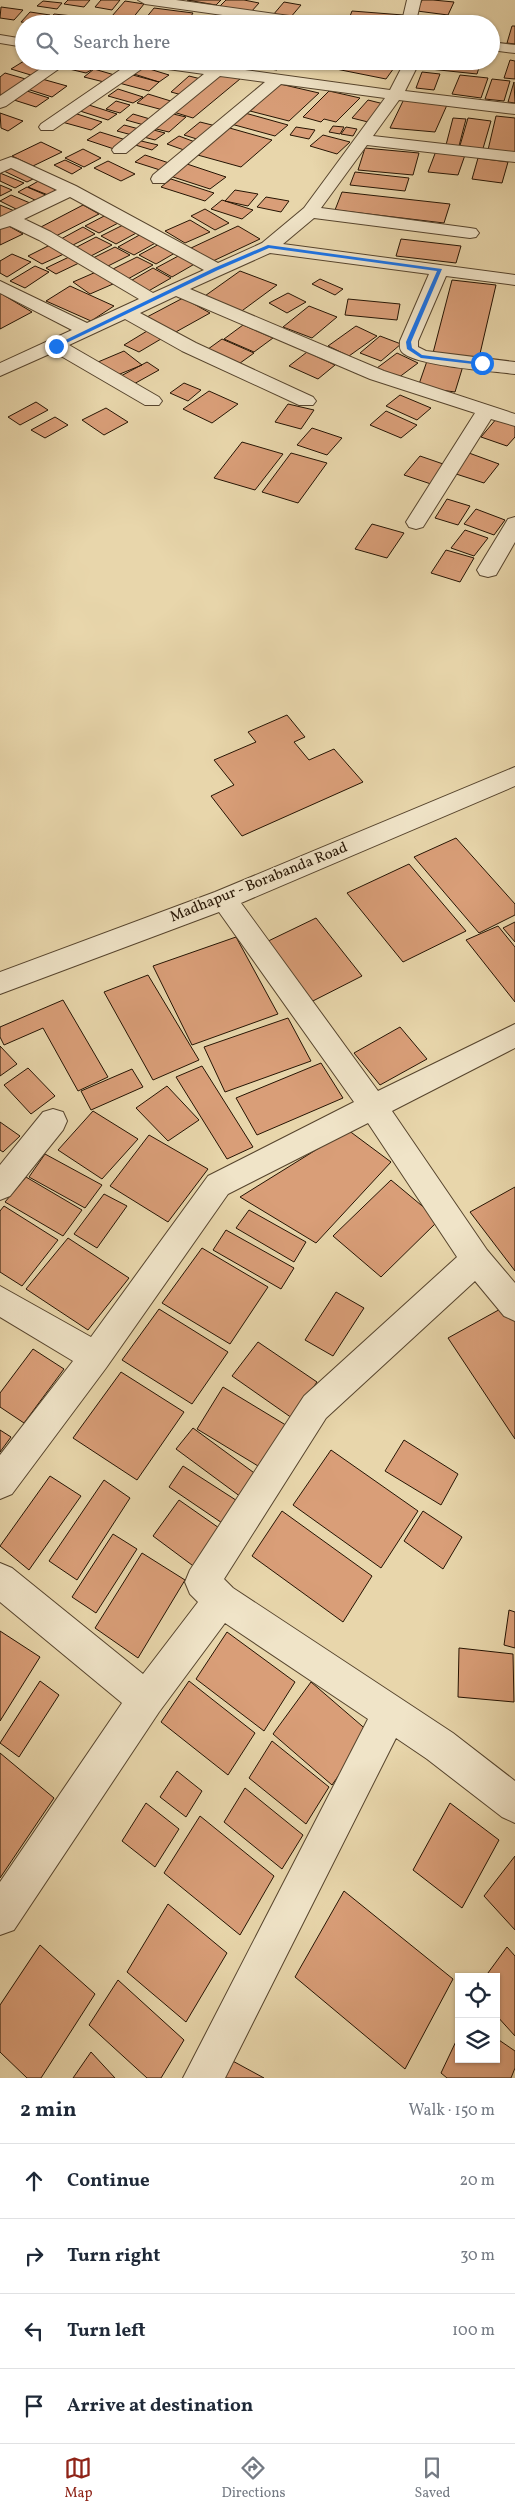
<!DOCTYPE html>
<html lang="en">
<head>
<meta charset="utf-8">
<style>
	:root { --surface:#fff; --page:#f6f6f7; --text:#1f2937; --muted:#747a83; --line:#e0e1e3; --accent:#8f2418 }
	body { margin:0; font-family:Vollkorn,serif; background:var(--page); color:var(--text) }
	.controls { position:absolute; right:15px; bottom:15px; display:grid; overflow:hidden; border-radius:0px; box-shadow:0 1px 4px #0004 }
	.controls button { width:45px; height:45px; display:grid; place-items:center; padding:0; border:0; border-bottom:1px solid var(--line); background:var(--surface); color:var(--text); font:25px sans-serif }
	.stop { position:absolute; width:15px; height:15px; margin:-11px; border:4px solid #1a73e8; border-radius:50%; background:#fff }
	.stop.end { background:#1a73e8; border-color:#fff; box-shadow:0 1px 5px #0008 }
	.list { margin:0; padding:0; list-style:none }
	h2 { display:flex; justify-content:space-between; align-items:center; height:65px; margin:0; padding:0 20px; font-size:21px }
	h2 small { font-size:16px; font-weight:400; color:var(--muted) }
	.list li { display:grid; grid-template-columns:32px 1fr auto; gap:15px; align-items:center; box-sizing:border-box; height:75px; padding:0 20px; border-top:1px solid var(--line) }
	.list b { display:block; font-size:19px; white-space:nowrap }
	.list em { font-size:16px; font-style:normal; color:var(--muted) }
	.icon { flex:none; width:28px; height:28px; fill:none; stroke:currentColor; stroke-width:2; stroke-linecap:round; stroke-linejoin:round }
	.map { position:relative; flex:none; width:515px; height:2078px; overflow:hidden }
	.search { position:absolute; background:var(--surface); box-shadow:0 1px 4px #0004; left:15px; right:15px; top:15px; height:55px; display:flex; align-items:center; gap:12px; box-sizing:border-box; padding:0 18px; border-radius:28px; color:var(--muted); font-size:19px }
	.sheet { height:365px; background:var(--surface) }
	nav { display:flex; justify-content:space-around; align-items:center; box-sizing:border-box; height:70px; border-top:1px solid var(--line); background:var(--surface); font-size:14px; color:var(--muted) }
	nav a { display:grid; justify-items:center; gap:2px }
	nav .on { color:var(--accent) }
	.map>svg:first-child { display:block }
	.building { fill:#d99e78; stroke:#251403 }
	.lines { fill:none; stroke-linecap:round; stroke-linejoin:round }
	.minor-casing { stroke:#56442d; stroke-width:2 }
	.minor { fill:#f0e4c8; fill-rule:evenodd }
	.route { fill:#1a73e8 }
	.labels { text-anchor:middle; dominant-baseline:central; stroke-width:4; stroke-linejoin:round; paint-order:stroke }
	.street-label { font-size:15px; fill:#251403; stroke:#f0e4c8 }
</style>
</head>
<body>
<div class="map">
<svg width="515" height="2078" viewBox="0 0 515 2078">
	<rect width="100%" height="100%" fill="#e8d6ab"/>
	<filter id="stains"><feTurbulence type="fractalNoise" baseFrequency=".004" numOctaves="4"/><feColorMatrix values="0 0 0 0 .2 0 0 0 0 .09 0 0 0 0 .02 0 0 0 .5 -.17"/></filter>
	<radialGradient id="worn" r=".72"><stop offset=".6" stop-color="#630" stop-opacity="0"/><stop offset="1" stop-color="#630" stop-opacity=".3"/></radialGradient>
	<!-- building -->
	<path class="building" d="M68,0h22l-6,7 -20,-3z
		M101,0h19l-8,10 -17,-3z
		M187,0h34l-5,5z
		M226,0h18l15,3 -8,9 -31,-6z
		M422,0h11l21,2 -6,13 -31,-4z
		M43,1l19,2 -5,6 -20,-3z
		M125,1l19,3 -12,15 -20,-3z
		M284,2l17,3 -11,13 -17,-3z
		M1,7l22,3 -9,10 -14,-2z
		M154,8l39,5 -7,11h-45z
		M352,11l51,4 -3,9h-53z
		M30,12l20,3 -8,9 -21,-2z
		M54,14l19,2 -7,8h-20z
		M77,18l24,3 -2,3h-26z
		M200,19l22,3 -2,2h-24z
		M512,26h3v18l-8,-1z
		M510,60l5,1v18l-11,-1z
		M24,61h32l-22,15 -23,-7z
		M79,61h15l5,2 -6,5 -16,-5z
		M227,61h26l-3,6 -24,-3z
		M258,61h23l-4,9 -22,-3z
		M288,61h30l-4,8 -28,-3z
		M337,61h62l-13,18 -55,-11z
		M433,61h48l-4,13 -47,-5z
		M76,64l17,5 -7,4 -17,-4z
		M143,67l26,8 -10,7 -25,-8z
		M94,69l24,7 -10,7 -24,-6z
		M422,72l18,2 -6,16 -18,-2z
		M5,73l24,7 -24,16 -5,-1v-18z
		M218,73l22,6 -47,39 -23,-7z
		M129,74l30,8 -10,9 -30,-8z
		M460,75l28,3 -7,20 -29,-4z
		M189,76l12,3 -19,16 -11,-3z
		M42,79l25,7 -15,11 -25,-8z
		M492,79l18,2 -6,20 -19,-2z
		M514,82l1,21 -7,-1z
		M280,84l39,9 -30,28 -39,-10z
		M118,89l25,8 -10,6 -25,-7z
		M27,91l22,7 -13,9 -22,-7z
		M329,91l31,7 -24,24 -12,-3 -3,3 -18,-5z
		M148,94l26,8 -11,8 -26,-7z
		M404,99l43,6 -12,27 -45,-4z
		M368,100l16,4 -16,18 -16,-4z
		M116,101l14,4 -10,8 -14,-4z
		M89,105l28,9 -9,6 -28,-9z
		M0,113l23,8 -15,10 -7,-3z
		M74,113l28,9 -11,8 -29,-8z
		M169,113l17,4 -17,15 -17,-4z
		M245,113l43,12 -13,11 -44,-12z
		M133,114l17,5 -6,6 -18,-5z
		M496,116l19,2v35l-27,-3z
		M453,118l13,1 -7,27 -13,-1z
		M468,118l23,3 -9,31 -23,-3z
		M200,122l16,4 -16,14 -16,-5z
		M124,125l15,4 -7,6 -15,-4z
		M333,126l11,1 -4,7 -11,-2z
		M226,127l46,13 -31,27 -47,-13z
		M296,127l19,3 -6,9 -19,-4z
		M346,127l11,2 -4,7 -12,-2z
		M150,129l15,4 -10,7 -15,-4z
		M100,132l26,8 -12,9 -27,-9z
		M323,135l27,7 -13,12 -27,-8z
		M179,136l16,6 -11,8 -17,-6z
		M137,140l21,5 -6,5 -20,-6z
		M41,142l21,10 -29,14 -21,-10z
		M365,148l54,5 -6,22 -55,-5z
		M83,149l18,9 -17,9 -19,-9z
		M436,151l29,4 -7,20 -30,-3z
		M145,155l24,8 -9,7 -25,-8z
		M478,158l30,4 -6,21 -30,-4z
		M65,160l17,8 -10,6 -18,-9z
		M108,161l27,13 -14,7 -27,-13z
		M184,163l42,14 -16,12 -43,-14z
		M15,165l24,11 -12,6 -23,-11z
		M355,172l54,6 -4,13 -55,-6z
		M0,173l24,10 -9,5 -15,-7z
		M42,179l19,8 -13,8 -20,-8z
		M171,179l43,14 -9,8 -44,-14z
		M0,185l12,5 -12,6z
		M27,187l21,9 -9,6 -21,-10z
		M235,190l23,4 -10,12 -23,-5z
		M342,192l108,12 -6,19 -109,-13z
		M11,195l19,8 -12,7 -18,-9z
		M266,197l23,4 -8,11 -24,-5z
		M222,200l31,10 -11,9 -31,-10z
		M0,205l17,7 -17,6z
		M83,205l16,9 -45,23 -15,-9z
		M205,209l24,14 -14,7 -24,-14z
		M108,214l14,7 -23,12 -14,-7z
		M190,220l20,12 -25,11 -20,-12z
		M5,224l18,10 -23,11v-19z
		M125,224l15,7 -24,13 -15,-8z
		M238,226l22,13 -47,22 -22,-13z
		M83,227l12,7 -22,11 -12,-6z
		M143,233l16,8 -25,14 -16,-8z
		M96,237l16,8 -21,11 -16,-8z
		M401,239l60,7 -5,17 -60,-7z
		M163,242l17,8 -24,14 -17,-9z
		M52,244l14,9 -24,11 -14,-8z
		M115,247l15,8 -24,12 -15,-8z
		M12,254l19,8 -24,15 -7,-4v-12z
		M182,254l16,8 -26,15 -16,-9z
		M69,257l10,6 -23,11 -10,-6z
		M137,257l16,8 -27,15 -17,-9z
		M35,266l14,6 -24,16 -15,-7z
		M153,268l18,10 -26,15 -18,-10z
		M240,271l37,14 -38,28 -37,-15z
		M96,272l17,12 -23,10 -17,-12z
		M320,279l23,10 -8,6 -23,-11z
		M452,280l44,5 -17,73 -46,-5z
		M70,286l44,20 -23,15 -45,-20z
		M0,293l32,19 -32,17z
		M288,293l18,9 -19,11 -18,-10z
		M183,298l27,15 -36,20 -27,-16z
		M348,299l52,5 -3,16 -52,-5z
		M309,306l28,11 -25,21 -29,-11z
		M243,325l30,13 -19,14 -30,-13z
		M356,326l21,10 -28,20 -21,-10z
		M152,328l14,8 -27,16 -15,-7z
		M380,336l21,8 -20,17 -21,-8z
		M222,339l32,14 -18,13 -32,-14z
		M124,351l18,14 -27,11 -17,-14z
		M307,352l28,13 -17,14 -29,-13z
		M397,353l21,10 -20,15 -21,-10z
		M427,361l36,5 -8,26 -37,-5z
		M147,362l12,8 -27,15 -13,-8z
		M184,383l17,7 -13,11 -18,-8z
		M209,391l29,13 -26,19 -29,-14z
		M400,395l31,13 -14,12 -31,-14z
		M36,402l12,8 -28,15 -12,-8z
		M288,404l26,6 -13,19 -26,-7z
		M106,408l22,14 -24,13 -22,-15z
		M386,411l31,14 -16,13 -31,-13z
		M55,417l13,8 -23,13 -14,-8z
		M497,418l18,6v13l-8,9 -26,-9z
		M312,428l30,10 -15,17 -30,-10z
		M242,442l41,12 -28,36 -41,-12z
		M291,453l36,10 -29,40 -36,-11z
		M469,453l30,11 -15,19 -31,-10z
		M420,456l26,9 -15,19 -27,-9z
		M447,499l23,7 -12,19 -23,-7z
		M476,509l29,11 -11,15 -30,-11z
		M372,524l32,9 -17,25 -32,-9z
		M465,530l23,8 -14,18 -23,-8z
		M446,550l28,8 -14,24 -29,-9z
		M287,715l18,22 -11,5 15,18 25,-11 29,33 -121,54 -31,-40 23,-11 -20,-25 42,-18 -8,-10z
		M456,838l59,66v11l-36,18 -65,-76z
		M409,864l57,67 -63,31 -56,-69z
		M316,918l46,58 -57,29 -45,-60z
		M515,922v20l-12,-14z
		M498,926l17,21v55l-49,-62z
		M236,937l42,77 -86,31 -39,-79z
		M148,975l51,85 -46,20 -49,-88z
		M63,1000l45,77 -30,14 -35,-63 -39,17 -4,-8v-10z
		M288,1018l23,43 -86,31 -21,-45z
		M400,1027l27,32 -47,26 -26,-32z
		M0,1046l17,18 -17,12z
		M321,1063l22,35 -86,37 -21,-37z
		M202,1066l51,81 -26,12 -51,-82z
		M28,1068l27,28 -24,18 -27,-29z
		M132,1069l11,18 -52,23 -10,-19z
		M167,1086l32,34 -31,21 -32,-33z
		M93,1111l45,28 -36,40 -44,-29z
		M0,1122l20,14 -17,16 -3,-2z
		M348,1130l43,32 -75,81 -76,-46z
		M149,1135l59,34 -40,53 -58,-36z
		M45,1154l57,31 -17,23 -56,-31z
		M26,1177l56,33 -19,26 -58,-34z
		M391,1180l48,40 -58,57 -48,-41z
		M515,1187v84l-45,-59z
		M104,1194l23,12 -30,42 -23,-14z
		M4,1206l54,34 -36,46 -22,-14v-61z
		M249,1210l57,32 -12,20 -58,-34z
		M226,1230l68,38 -13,21 -68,-39z
		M68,1238l61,40 -41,52 -62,-41z
		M202,1248l66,39 -38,57 -68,-41z
		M336,1292l28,16 -31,48 -28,-16z
		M504,1307l11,15v117l-67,-101z
		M159,1309l69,43 -36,52 -70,-44z
		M258,1342l59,40 -25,36 -60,-42z
		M33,1349l31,20 -40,54 -24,-16v-14z
		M121,1372l63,40 -47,68 -64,-42z
		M223,1387l66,40 -26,42 -66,-40z
		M193,1428l64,47 -16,22 -65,-48z
		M0,1430l11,7 -11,15z
		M404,1440l54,34 -17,31 -56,-34z
		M331,1450l87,61 -37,57 -88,-63z
		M183,1466l59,38 -14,23 -59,-40z
		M50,1476l31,20 -52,74 -29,-24z
		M104,1480l26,18 -53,82 -28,-19z
		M179,1500l43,30 -26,38 -43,-32z
		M282,1511l90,65 -29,46 -91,-66z
		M423,1511l39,26 -19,32 -39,-28z
		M113,1534l24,15 -41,64 -24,-16z
		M142,1553l43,27 -47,78 -43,-30z
		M509,1610l6,2v36l-11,-3z
		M0,1631l40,26 -40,64z
		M227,1632l68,50 -31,49 -68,-52z
		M459,1648l54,6 1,48 -56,-5z
		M40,1681l19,14 -40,62 -19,-14z
		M189,1681l66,52 -27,42 -67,-53z
		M311,1682l58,50 -37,53 -59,-51z
		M272,1741l57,46 -23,37 -57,-46z
		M0,1753l54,45 -54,80z
		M177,1771l25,20 -16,26 -26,-20z
		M245,1788l58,47 -21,34 -58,-47z
		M146,1803l33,26 -24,38 -33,-26z
		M450,1803l49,37 -37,68 -49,-38z
		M200,1816l74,60 -34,59 -76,-62z
		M515,1856v74l-31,-34z
		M344,1891l109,88 -48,90 -110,-92z
		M168,1904l59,49 -41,69 -59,-50z
		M40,1945l55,49 -54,84h-14l-27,-26v-47z
		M507,1947l8,9v80l-19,-21v-38h-11z
		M118,1980l66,60 -23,38h-14l-58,-53z
		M459,2035v24h37v-21l19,13v17l-4,10h-64l-6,-5z
		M91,2052l24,26h-42z
		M229,2059l35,19h-43z"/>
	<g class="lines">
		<defs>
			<path id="minor" d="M138,0h38l142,20 7,4h-40l-140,-20z
				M407,0h14l-4,17 5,7h-15l-4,-7z
				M0,35l24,4v8l-24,-4z
				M491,42l24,3v8l-24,-3z
				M52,61h18l-64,45 -6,2v-12z
				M133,61h47l210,29 15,-29h15l-15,30 110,13v10l-116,-14 -26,36 142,16v10l-148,-17 -46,63 149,20 6,1 3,4 -3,4 -6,1 -156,-20 -31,26 232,31v10l-69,-9 -28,65v6l8,4 89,11v12c-22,-3 -100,-8 -113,-22 -3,-3 -2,-7 -2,-11l29,-67 -159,-21 -80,36 194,82 131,43v12l-24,-7 -68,108 -7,2 -7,-2 -3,-5 69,-109 -105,-34 -194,-83 -36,17 56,30 117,54 3,4 -3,4h-14l-117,-54 -57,-32 -56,26 90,52 3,4 -3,4h-14l-91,-53 -54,24v-13l72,-33 -72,-37v-12l87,42 52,-24 -100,-59 -29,-14 -10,3v-12l57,-27 -46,-22 -11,5v-12l11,-4 6,2 59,27 142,77 44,-20 42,-35 81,-110 -104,-14 -116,99h-12l-2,-4 2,-4 112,-93 -45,-6 -94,77h-12l-2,-3 2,-3 90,-73 -58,-8 -93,64h-12l-2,-3 2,-3zM70,197l134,73 -51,23 -102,-61 -27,-13z
				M515,517v25l-19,33 -8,2 -8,-2 -3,-5 28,-46 3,-5z
				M515,767v19l-274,117 137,188 137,-67v24l-123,63 95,139 28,33v38l-11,-5 -29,-35 -149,137 -102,161 9,9 220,145 62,48v42l-13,-6 -75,-58 -31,-21 -171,340h-42l185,-359 -143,-96 -66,89 -145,218 -14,5v-53l122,-179 -122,-101v-39l12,5 131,106 55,-72 -8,-8 -5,-12 5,-12 114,-174 153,-139 -89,-134 -140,71 -122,174 -94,126 -12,5v-44l73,-94 -73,-44v-31l91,51 117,-161 146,-74 -135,-190 -219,82v-22l215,-80z
				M53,1109l10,3 4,9 -4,9 -53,66 -10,4v-35l43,-53z"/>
		</defs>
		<!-- minor casing -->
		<use href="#minor" class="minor-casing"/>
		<!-- minor -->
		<use href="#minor" class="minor"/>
	</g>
	<!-- route -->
	<path class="route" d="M268,245l174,24 -31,73 1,6 10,7 62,8 -2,2 -61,-7 -14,-9 -1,-7 31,-71 -168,-23 -51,22 -160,77 -5,-1 161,-78z"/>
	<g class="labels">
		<!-- street labels -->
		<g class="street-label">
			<text transform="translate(259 883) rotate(-22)">Madhapur - Borabanda Road</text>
		</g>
	</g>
	<rect width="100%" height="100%" filter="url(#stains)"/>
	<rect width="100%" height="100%" fill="url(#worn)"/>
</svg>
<div class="controls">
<button><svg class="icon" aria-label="locate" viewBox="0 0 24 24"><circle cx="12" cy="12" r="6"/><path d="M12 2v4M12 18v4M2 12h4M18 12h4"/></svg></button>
<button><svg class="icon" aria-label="layers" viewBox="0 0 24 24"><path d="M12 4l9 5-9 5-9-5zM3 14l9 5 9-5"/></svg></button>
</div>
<div class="stop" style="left:482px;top:363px"></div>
<div class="stop end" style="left:56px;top:346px"></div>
<div class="search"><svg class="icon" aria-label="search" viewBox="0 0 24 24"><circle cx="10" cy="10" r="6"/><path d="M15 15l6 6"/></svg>Search here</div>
</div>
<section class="sheet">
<h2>2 min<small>Walk · 150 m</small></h2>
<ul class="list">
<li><svg class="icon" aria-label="ahead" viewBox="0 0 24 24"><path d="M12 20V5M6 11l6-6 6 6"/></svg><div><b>Continue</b></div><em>20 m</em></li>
<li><svg class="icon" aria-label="right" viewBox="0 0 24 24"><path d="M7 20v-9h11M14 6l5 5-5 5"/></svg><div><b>Turn right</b></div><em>30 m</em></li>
<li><svg class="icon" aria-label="left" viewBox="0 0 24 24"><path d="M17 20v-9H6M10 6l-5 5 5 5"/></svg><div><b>Turn left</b></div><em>100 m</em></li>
<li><svg class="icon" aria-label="arrive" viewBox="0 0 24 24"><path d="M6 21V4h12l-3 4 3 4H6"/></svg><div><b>Arrive at destination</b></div></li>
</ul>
</section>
<nav>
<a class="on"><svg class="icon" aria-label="map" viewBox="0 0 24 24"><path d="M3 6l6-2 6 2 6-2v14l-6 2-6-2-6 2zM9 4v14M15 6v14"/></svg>Map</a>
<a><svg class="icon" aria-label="directions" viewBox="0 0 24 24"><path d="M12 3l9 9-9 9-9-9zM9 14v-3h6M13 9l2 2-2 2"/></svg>Directions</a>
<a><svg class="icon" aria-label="saved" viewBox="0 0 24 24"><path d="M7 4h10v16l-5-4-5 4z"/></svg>Saved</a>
</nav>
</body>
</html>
